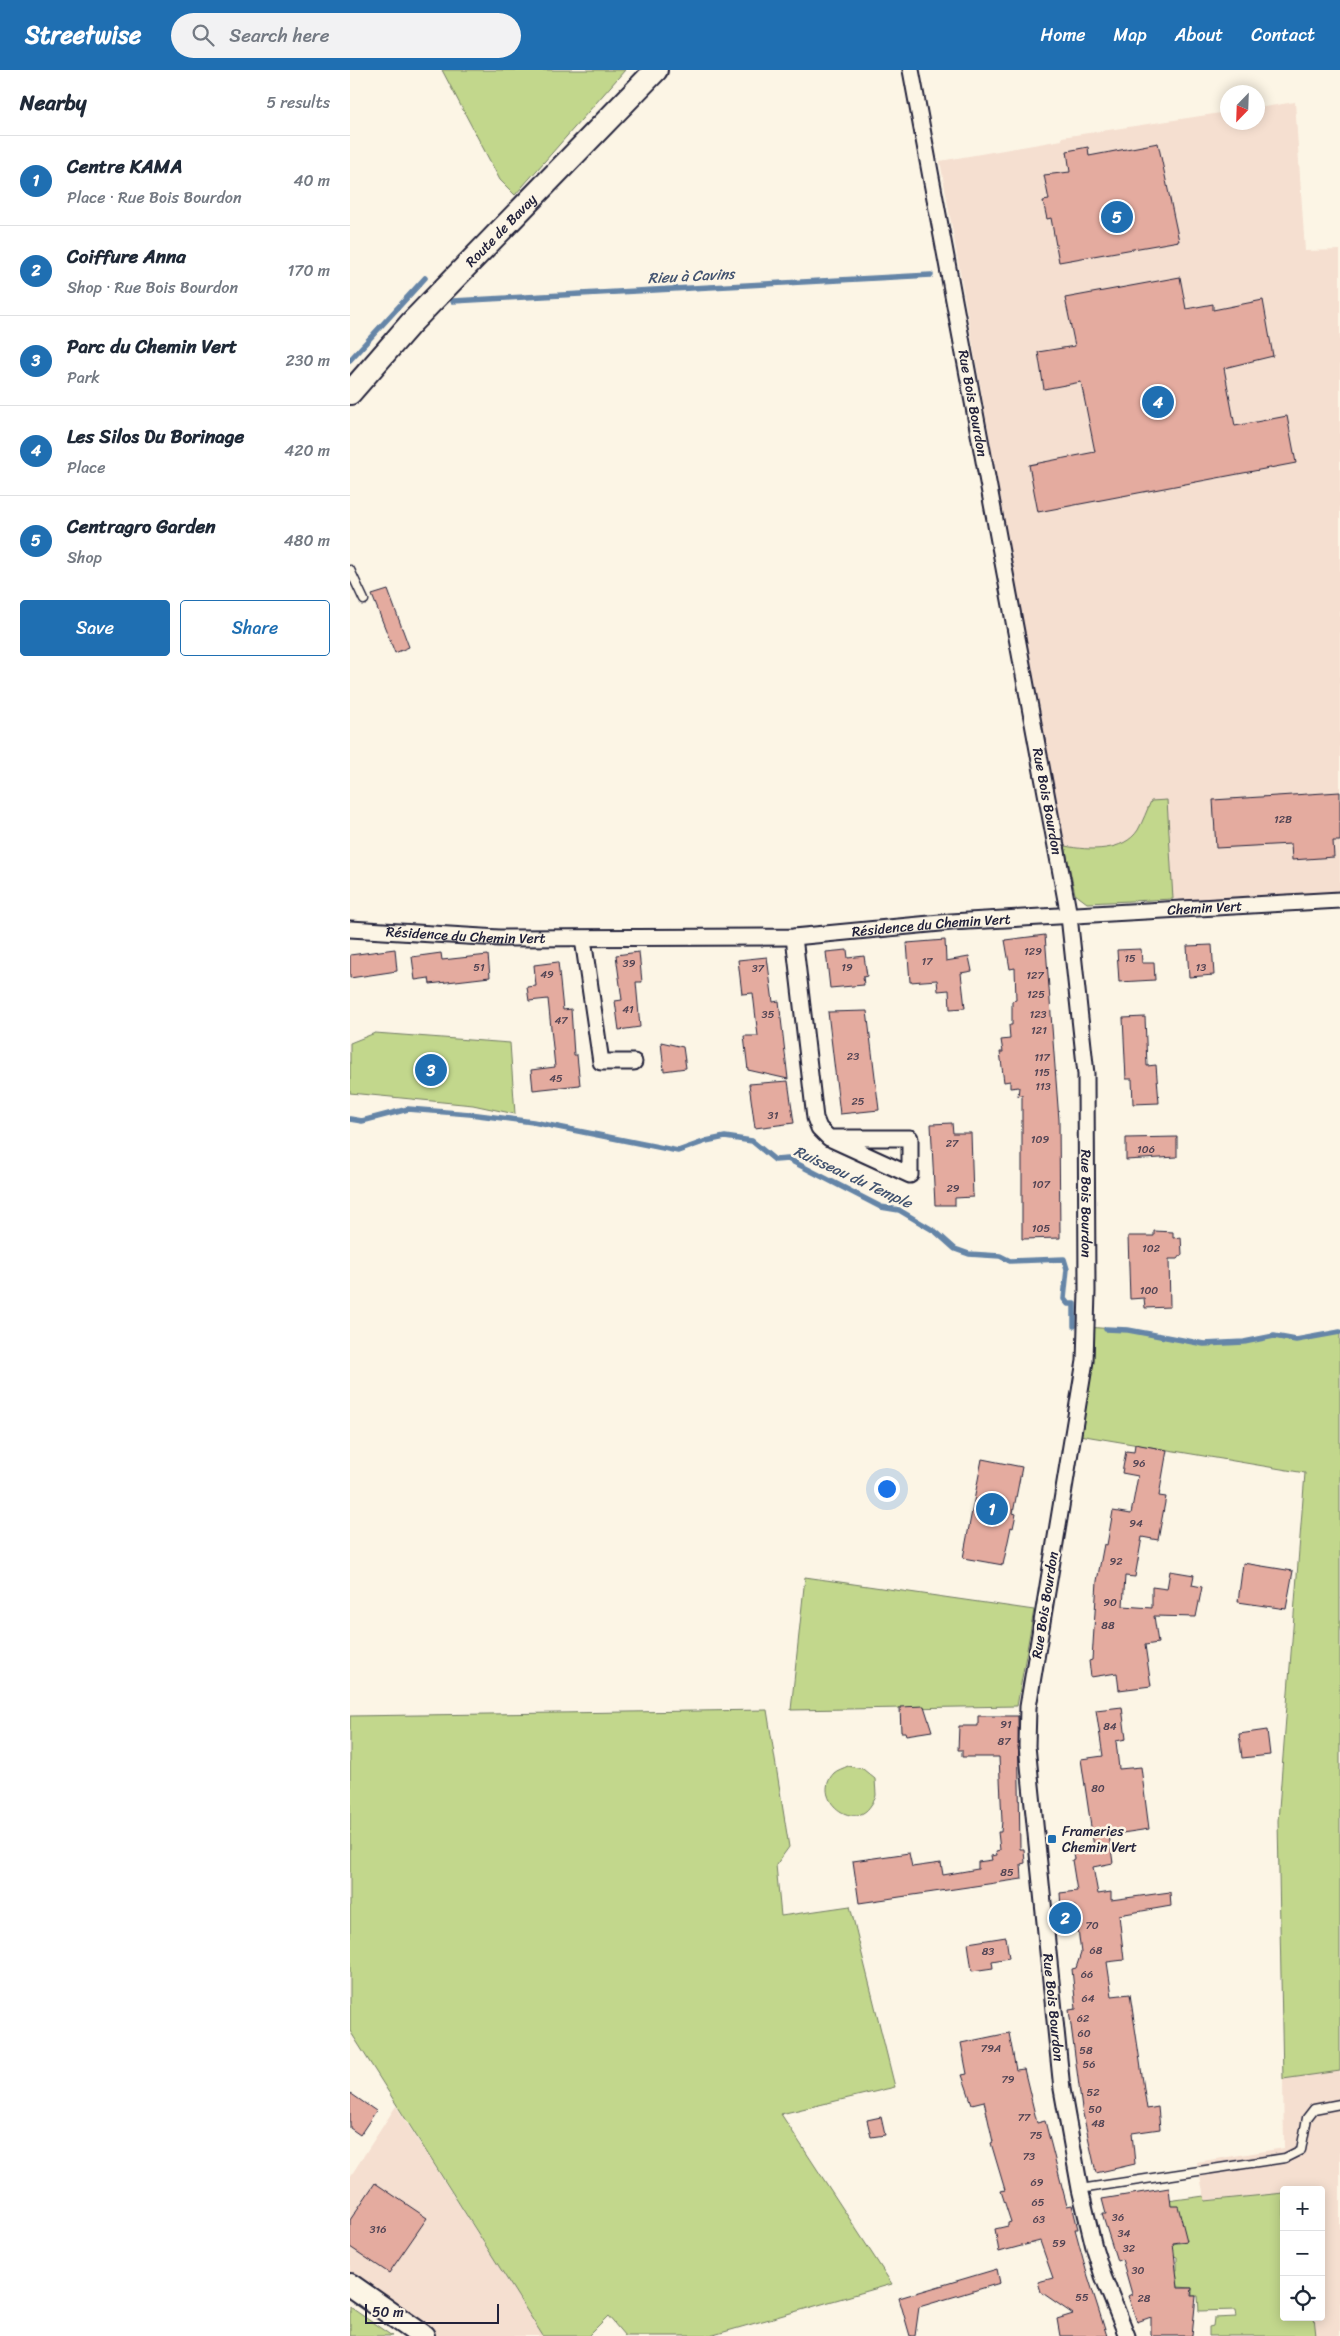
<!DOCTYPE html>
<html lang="en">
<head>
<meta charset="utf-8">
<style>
	:root { --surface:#fff; --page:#f2f2f3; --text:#1f2937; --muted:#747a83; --line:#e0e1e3; --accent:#1f6fb2 }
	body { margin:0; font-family:Sriracha,sans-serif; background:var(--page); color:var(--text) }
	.controls { position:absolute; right:15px; bottom:15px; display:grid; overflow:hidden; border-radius:5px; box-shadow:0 2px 12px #0003 }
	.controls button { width:45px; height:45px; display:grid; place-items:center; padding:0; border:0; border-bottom:1px solid var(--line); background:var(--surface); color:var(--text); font:25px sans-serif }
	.compass { position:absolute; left:870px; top:15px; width:45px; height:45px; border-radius:50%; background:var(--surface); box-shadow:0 2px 12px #0003; rotate:203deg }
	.scale { position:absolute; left:15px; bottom:12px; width:134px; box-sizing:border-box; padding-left:5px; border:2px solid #22223b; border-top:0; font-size:14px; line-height:18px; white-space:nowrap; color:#22223b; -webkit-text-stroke:4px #fcf5e5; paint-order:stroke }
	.you { position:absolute; left:536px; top:1418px; width:18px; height:18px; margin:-12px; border:4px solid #fff; border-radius:50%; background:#1a73e8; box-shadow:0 0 0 8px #1a73e833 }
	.badge { display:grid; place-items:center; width:32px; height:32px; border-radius:50%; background:var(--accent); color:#fff; font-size:16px; font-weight:700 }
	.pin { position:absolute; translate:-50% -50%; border:2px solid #fff; box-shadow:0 1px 5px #0006 }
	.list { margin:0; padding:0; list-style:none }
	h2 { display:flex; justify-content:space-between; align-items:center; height:65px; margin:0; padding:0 20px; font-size:21px }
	h2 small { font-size:16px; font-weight:400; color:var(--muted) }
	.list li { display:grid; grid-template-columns:32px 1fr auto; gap:15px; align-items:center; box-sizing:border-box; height:90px; padding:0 20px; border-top:1px solid var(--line) }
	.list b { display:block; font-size:19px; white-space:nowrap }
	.list p { margin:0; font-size:16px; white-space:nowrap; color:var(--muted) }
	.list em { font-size:16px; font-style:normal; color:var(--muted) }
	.actions { display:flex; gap:10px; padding:15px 20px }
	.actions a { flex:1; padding:11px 0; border:1px solid var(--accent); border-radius:5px; text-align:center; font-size:18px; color:var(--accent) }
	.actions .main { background:var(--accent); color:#fff }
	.icon { flex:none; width:28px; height:28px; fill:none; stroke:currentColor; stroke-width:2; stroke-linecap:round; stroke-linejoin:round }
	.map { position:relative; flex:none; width:990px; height:2266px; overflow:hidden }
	header { display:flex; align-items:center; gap:30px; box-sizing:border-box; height:70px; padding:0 25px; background:var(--accent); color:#fff }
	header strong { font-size:24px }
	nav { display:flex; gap:28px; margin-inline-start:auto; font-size:18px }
	.search { width:350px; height:45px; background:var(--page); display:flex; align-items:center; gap:12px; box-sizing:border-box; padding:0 18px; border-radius:28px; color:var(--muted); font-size:19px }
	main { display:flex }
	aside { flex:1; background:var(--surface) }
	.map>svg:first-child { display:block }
	.built { fill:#f5dfd0 }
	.green { fill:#c2d78c; stroke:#727c64 }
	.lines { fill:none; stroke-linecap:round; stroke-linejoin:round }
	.stream { stroke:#6585a7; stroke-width:5.5 }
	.building { fill:#e4ab9f; stroke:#22223b }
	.service-casing { stroke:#22223b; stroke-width:11 }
	.minor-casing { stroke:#22223b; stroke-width:19 }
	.secondary-casing { stroke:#22223b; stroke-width:26 }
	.service { stroke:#fcf5e5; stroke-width:8 }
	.minor { stroke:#fcf5e5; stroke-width:15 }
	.secondary { stroke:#fcf5e5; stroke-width:22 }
	.poi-dot { fill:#1f6fb2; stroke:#fcf5e5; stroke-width:2 }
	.labels { text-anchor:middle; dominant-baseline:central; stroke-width:5; stroke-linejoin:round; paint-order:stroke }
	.number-label { font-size:11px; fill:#524454 }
	.street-label { font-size:14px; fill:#22223b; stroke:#fcf5e5 }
	.poi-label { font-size:14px; fill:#22223b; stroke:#fcf5e5; text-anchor:start }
	.water-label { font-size:15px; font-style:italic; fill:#435471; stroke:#fcf5e5 }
</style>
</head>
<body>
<header>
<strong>Streetwise</strong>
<div class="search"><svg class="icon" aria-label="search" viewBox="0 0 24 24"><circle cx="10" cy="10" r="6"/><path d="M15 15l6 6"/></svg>Search here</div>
<nav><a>Home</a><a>Map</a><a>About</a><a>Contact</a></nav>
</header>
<main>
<aside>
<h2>Nearby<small>5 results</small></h2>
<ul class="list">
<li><span class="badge">1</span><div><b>Centre KAMA</b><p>Place · Rue Bois Bourdon</p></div><em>40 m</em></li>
<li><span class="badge">2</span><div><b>Coiffure Anna</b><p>Shop · Rue Bois Bourdon</p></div><em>170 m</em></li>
<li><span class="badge">3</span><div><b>Parc du Chemin Vert</b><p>Park</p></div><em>230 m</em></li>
<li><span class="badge">4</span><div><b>Les Silos Du Borinage</b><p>Place</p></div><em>420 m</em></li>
<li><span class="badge">5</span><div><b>Centragro Garden</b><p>Shop</p></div><em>480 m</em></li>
</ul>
<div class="actions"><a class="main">Save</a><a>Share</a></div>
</aside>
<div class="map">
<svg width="990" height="2266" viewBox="0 0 990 2266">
	<rect width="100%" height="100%" fill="#fcf5e5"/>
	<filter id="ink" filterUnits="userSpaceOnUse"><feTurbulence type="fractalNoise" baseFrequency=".02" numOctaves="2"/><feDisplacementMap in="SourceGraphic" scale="10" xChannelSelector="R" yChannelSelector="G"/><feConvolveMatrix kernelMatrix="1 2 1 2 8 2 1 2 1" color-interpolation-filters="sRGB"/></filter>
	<g filter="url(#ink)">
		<!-- built -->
		<path class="built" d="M945,32l10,149 35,-1v650l-116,7 -51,-8 -86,4 -12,-9 -10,-48 -60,-321 -65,-364 122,-21v-3l165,-25 1,10h30v-14z
			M990,2001v265h-24l-2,-19h7v-127h-37v3l-79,8 -8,-39 87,-14 -1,-69z
			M46,2036l147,230h-120l-73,-51v-108z"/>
		<!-- green -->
		<path class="green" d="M92,0h183l-110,125 -15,-15z
			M817,730l6,99 -86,4 -12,-9 -10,-48c24,5 59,6 73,-16 5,-9 9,-20 13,-29z
			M25,963l135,10 5,71 -42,-9 -123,-12v-50z
			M736,1257l42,3 76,14 40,-2 30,-6 22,4 44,-8v739l-57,8 -5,-258 27,-348 -232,-39z
			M455,1507l229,33 -17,96 -226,4z
			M417,1640l22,137 -13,18 5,51 69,-10 45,181 -114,27 111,170 -182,52h-85l-17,-20 -20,20h-45l-193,-305v-315z
			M498,1696l15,3 12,10c0,5 1,11 1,16 0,3 -3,7 -5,10 -17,28 -61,-7 -37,-32 3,-3 10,-5 14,-7z
			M934,2123v124h30l2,19h-107v-9l4,-1 1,-8 23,-1 -1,-7 -37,1 -1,-15h-6v-8l-14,-1 -2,-13 -13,-3 14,-1v-13l-8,-3 -4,-9 20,-3 -2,-11 -43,-20 28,-10 36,-5 1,5z
			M0,2237l42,29h-42z"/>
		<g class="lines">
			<!-- stream -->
			<path class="stream" d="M103,231l478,-26
				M0,290l75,-82
				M0,1049l12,2 46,-12 62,5 63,8 145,29 28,-10 19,-4 27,4 23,19 13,-1 93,48 18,3 37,22 19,17 14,5 31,2 10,5 54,-2 3,10 -3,30 4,5h6v22
				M756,1259l22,1 76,14 40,-2 30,-6 22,4 44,-8"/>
		</g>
		<!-- building -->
		<path class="building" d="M808,73l21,98 -120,21 -8,-44 -4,1 -4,-18 6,-1 -5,-25 26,-3 -3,-21 21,-4 1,9z
			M830,207l6,32 27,-5v6l50,-10 10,56 -49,12 11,58 52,-10 9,47 -258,49 -9,-47 66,-13 -14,-70 -37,7 -6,-37 37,-6 -10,-48z
			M38,520l21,57 -14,6 -23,-58z
			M990,722v49h-7l1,16 -42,3 -1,-16 -75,4 -3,-48z
			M695,865l14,185 1,118 -38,1v-144l-4,1 1,-9 -9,1v-7l-6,1 -4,-30h3l-2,-12 9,-1 -1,-14h3v-24l4,-1 -1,-32 -5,1 -5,-29z
			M595,870l1,21 23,-4 3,14 -11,2 4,35 -15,1 -1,-19 -11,1 -1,-11 -27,2 -3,-39z
			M862,875l2,30 -25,2 -2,-31z
			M45,879l2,22 -47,7v-23z
			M791,879l1,14h12l1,17 -36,2 -2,-32z
			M497,880l1,8 16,-2 3,20 -4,1 1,8 -34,3 -4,-36z
			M289,882l3,30h-6l4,45 -21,3 -4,-29 7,-1 -6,-45z
			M91,883l1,7 46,-5 2,22 -60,7 -1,-6 -14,2 -3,-23z
			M417,887l6,45 6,-1 9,78 -40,-9 -4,-34h14l-5,-43 -11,1 -4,-34z
			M208,892l5,48 8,-1 3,46h3l3,30 -47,5 -2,-20 24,-3 -7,-68 -19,2 -2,-14 9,-1 -2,-21z
			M517,941l12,99 -39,4 -12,-102z
			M795,947l2,49 9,-1 3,38 -26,1 -1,-25h-6l-3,-61z
			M311,972l22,5 3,21 -22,3z
			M438,1011l6,42 -39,5 -6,-44z
			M602,1053l1,10h18l2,64 -18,1v7h-20l-4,-81z
			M827,1067v20l-51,3v-22z
			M804,1161l19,1v6l8,-1 1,17 -4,5h-9l1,48 -25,1 -1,-10 -14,1 -2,-63h26z
			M785,1374l32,6 -8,46 7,1 -8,43 -16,-3 -7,40 -10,-1 -2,30 29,2v-21l15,2 3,-18 24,4 -2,10 10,2 -6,30 -42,-1 4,27 -13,2 6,41 -32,4 -2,-17 -26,4 -2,-16 3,-1 5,-79 7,-37 3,1 6,-34 18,3 7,-38 -16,-3 4,-22 8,1z
			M632,1389l40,8 -9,46 3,1 -3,14 -2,-1 -8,38 -40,-7z
			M893,1493l50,8 -7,38 -48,-7z
			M574,1636l8,25 -26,4 -1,-3h-4l-1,-25z
			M772,1637l4,32 -10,2 3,28 22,-2 8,62 -40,6 4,28 -20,4 5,27 13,-2v8l59,-8 1,14 -52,9 5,45 -17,2 5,34 18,-2 17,115 11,-2 2,22 -28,4 3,31 -39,9 -14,-64 -13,-99 7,-1 -4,-40 4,-1 5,-15 -6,-47 -14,2 -1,-15 17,-2 -5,-31 2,-1 -2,-9 22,-3 -13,-88 22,-3 -7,-46z
			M628,1646h40l2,133h4l1,14 -4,1 1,15 -163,24 -6,-42 56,-8 3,14 29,-4 2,12 35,-6v-7l14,-2 -1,-4 6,-1 -1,-4 4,-1 -2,-18h3l1,-11 -3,-64h-37v-7h-4l1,-24h19z
			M917,1660l3,25 -28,3 -3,-24z
			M656,1867l3,21 -17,3 1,7 -21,3 -4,-28z
			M659,1963l7,37 8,-1 13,54 8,-2 22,85 5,-1 6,24h-3l11,41 21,66h-47l-3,-17 16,-5 -32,-22 -3,-10 15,-4 -13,-37 -41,11 -4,-23 13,-3v-3l3,-1 -10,-31 4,-1 -14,-47 2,-1 -9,-41 -12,3 -10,-29 5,-1 -6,-31z
			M0,2023l26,18 -16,24 -10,-7z
			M531,2047l4,18 -14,2 -4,-17z
			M25,2113l52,35 -38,55 -39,-26v-27z
			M819,2118l2,18h7l9,35 -14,2 5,45h14l-1,8h5l-4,40h-39l-2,-2v-17l-14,5 -9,-26 4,-2 -10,-35 -5,2 -15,-47h4l-4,-15z
			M647,2199l3,14 -81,24 -4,29h-5l-11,-38z"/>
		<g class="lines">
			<defs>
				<path id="service" d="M0,500l14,30
					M730,2119l205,-31 16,-8 6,-32 7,-9 26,-5"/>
				<g id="minor">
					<path id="s1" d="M561,0l158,846 17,158 1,217 -2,70 -57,346 -1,39 35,343 18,100 14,58 9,29 24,60"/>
					<path id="s2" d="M0,859l149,9 295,-1 157,-15 389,-22"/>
					<path d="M444,867l21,181 4,10 10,10 81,37v-37h-81"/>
					<path d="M233,869l18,123h33"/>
				</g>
				<g id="secondary">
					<path id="s3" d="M0,323l61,-70 245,-253"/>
					<path d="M0,2215l73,51"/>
				</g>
			</defs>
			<!-- service casing -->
			<use href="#service" class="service-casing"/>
			<!-- minor casing -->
			<use href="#minor" class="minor-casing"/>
			<!-- secondary casing -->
			<use href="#secondary" class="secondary-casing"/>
			<!-- service -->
			<use href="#service" class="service"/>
			<!-- minor -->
			<use href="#minor" class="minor"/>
			<!-- secondary -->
			<use href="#secondary" class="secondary"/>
		</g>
	</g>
	<!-- markers -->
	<rect class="poi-dot" x="697" y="1764" width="10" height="10" rx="2.5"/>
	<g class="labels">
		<!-- number labels -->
		<g class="number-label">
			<text x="933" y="749">12B</text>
			<text x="683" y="881">129</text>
			<text x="780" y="888">15</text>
			<text x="577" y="891">17</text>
			<text x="279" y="893">39</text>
			<text x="129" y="897">51</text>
			<text x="497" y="897">19</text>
			<text x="851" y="897">13</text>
			<text x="408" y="898">37</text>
			<text x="197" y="904">49</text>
			<text x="685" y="905">127</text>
			<text x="686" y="924">125</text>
			<text x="278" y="939">41</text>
			<text x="418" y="944">35</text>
			<text x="688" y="944">123</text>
			<text x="211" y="950">47</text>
			<text x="689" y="960">121</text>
			<text x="503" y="986">23</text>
			<text x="692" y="987">117</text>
			<text x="692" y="1002">115</text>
			<text x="206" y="1008">45</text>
			<text x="693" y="1016">113</text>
			<text x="508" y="1031">25</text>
			<text x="423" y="1045">31</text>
			<text x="690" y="1069">109</text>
			<text x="602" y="1073">27</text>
			<text x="796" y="1079">106</text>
			<text x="691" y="1114">107</text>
			<text x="603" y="1118">29</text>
			<text x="691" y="1158">105</text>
			<text x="801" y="1178">102</text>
			<text x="799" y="1220">100</text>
			<text x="789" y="1393">96</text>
			<text x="786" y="1453">94</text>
			<text x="766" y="1491">92</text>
			<text x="760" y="1532">90</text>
			<text x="758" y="1555">88</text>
			<text x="656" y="1654">91</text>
			<text x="760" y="1656">84</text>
			<text x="654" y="1671">87</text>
			<text x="748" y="1718">80</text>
			<text x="657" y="1802">85</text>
			<text x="742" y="1855">70</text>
			<text x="746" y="1880">68</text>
			<text x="638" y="1881">83</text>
			<text x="737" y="1904">66</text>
			<text x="738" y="1928">64</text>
			<text x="733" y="1948">62</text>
			<text x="734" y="1963">60</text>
			<text x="641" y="1978">79A</text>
			<text x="736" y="1980">58</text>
			<text x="739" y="1994">56</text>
			<text x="658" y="2009">79</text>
			<text x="743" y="2022">52</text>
			<text x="745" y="2039">50</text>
			<text x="674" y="2047">77</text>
			<text x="748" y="2053">48</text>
			<text x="686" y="2065">75</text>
			<text x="679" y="2086">73</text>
			<text x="687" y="2112">69</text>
			<text x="688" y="2132">65</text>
			<text x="768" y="2147">36</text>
			<text x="689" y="2149">63</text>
			<text x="28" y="2159">316</text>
			<text x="774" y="2163">34</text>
			<text x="709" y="2173">59</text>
			<text x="779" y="2178">32</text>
			<text x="788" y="2200">30</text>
			<text x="732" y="2227">55</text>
			<text x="794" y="2228">28</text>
		</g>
		<!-- street labels -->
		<g class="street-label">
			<text stroke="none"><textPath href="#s3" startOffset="222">Route de Bavay</textPath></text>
			<text stroke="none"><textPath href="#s1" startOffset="339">Rue Bois Bourdon</textPath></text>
			<text stroke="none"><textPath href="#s1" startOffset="744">Rue Bois Bourdon</textPath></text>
			<text stroke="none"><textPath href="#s2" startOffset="856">Chemin Vert</textPath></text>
			<text stroke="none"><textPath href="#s2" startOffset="582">Résidence du Chemin Vert</textPath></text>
			<text stroke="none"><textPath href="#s2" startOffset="116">Résidence du Chemin Vert</textPath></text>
			<text stroke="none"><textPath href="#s1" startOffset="1149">Rue Bois Bourdon</textPath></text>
			<text transform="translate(695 1535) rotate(-81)">Rue Bois Bourdon</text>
			<text stroke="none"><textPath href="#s1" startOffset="1959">Rue Bois Bourdon</textPath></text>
		</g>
		<!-- poi labels -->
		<g class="poi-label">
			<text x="712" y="1761">Frameries<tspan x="712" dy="16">Chemin Vert</tspan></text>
		</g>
		<!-- water labels -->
		<g class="water-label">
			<text transform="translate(341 206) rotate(-3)">Rieu à Cavins</text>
			<text transform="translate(503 1107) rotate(25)">Ruisseau du Temple</text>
		</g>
	</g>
</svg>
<div class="controls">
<button>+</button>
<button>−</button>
<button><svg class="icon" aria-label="locate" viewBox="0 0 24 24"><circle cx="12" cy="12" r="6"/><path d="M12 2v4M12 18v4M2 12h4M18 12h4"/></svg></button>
</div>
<svg class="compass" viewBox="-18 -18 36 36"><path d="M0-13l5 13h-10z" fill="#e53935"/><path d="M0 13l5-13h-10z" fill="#747a83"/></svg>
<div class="scale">50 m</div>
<div class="you"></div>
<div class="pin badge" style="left:642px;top:1439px">1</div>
<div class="pin badge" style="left:715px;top:1848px">2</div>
<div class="pin badge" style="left:81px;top:1000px">3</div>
<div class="pin badge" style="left:808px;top:332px">4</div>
<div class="pin badge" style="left:767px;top:147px">5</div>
</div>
</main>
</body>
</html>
